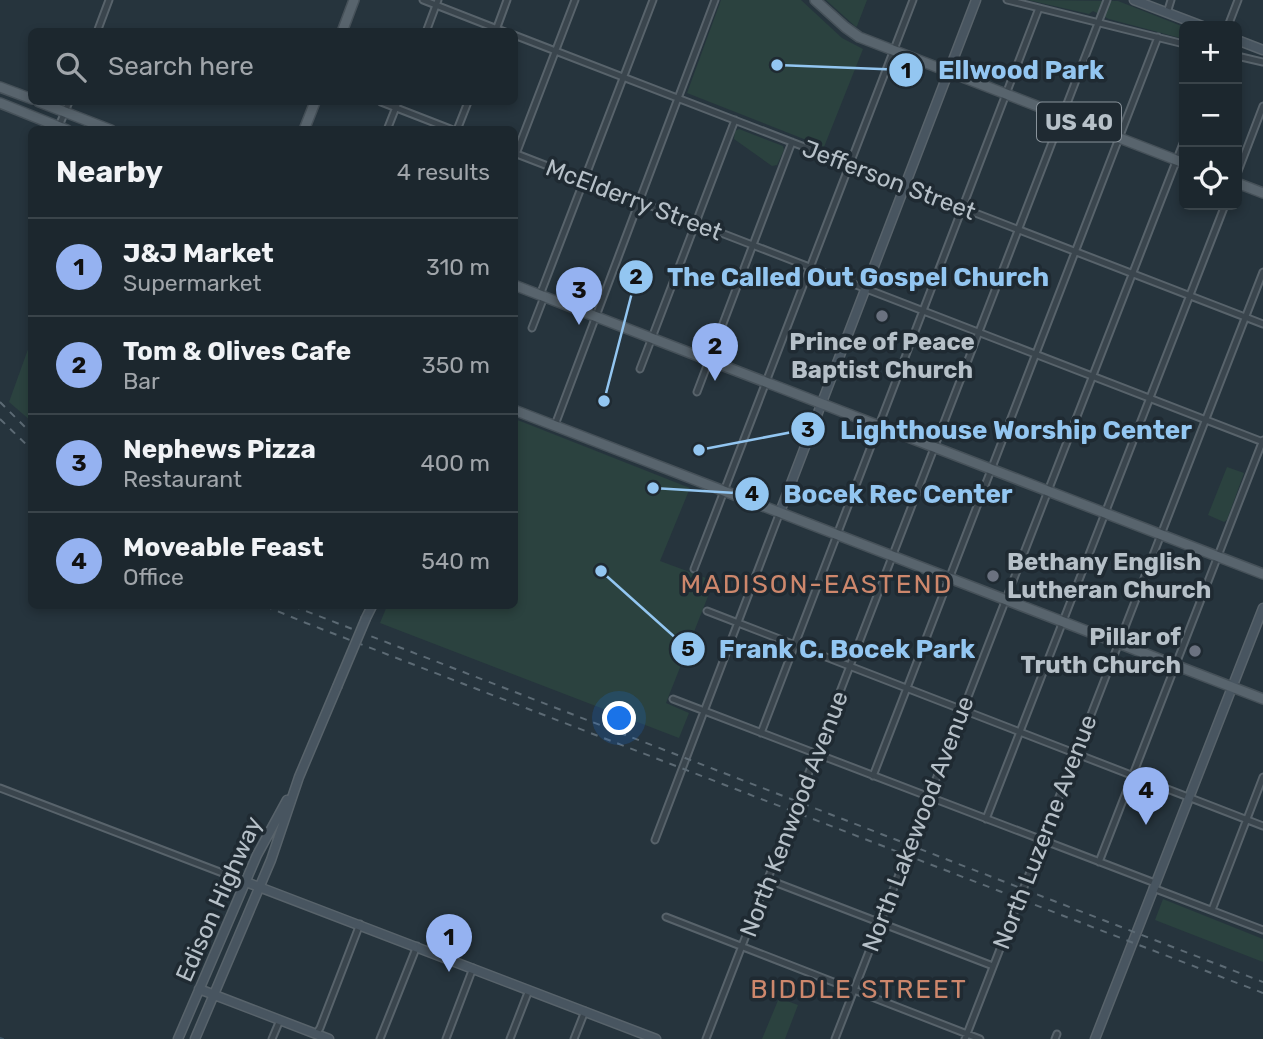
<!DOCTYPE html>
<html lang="en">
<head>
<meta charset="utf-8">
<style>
	:root { --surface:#1c272e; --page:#252f36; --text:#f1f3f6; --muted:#a0a5aa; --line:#3a444a; --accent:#95b2f1 }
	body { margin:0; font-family:Rubik,sans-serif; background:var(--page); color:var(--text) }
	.controls { position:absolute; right:21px; top:21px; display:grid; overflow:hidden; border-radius:10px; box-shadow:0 4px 10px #0003 }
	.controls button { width:63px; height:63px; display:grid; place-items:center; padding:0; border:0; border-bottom:2px solid var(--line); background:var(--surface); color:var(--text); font:35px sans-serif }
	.you { position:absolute; left:620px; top:719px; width:24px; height:24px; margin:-18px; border:5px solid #fff; border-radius:50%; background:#1a73e8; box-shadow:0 0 0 10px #1a73e833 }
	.badge { display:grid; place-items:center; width:46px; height:46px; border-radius:50%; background:var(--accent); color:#111; font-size:23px; font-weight:700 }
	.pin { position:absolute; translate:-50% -58px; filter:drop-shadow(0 2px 4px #0008) }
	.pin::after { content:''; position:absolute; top:37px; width:24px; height:21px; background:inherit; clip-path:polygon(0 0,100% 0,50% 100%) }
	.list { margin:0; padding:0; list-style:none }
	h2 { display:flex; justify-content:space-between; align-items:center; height:91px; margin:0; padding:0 28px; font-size:30px }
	h2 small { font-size:23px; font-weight:400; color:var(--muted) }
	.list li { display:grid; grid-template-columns:46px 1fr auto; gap:21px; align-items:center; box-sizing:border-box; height:98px; padding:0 28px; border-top:2px solid var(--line) }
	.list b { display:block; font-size:26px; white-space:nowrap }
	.list p { margin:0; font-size:23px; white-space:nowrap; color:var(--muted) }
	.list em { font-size:23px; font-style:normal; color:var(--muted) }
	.icon { flex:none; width:38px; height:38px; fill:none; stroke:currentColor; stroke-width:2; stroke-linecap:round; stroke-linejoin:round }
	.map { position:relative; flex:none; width:1263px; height:1039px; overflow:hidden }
	.search { position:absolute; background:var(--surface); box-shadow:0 4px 10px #0003; left:28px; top:28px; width:490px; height:77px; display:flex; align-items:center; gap:18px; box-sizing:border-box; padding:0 24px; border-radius:10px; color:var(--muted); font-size:26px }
	.panel { position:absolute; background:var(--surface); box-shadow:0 4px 10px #0003; left:28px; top:126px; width:490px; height:483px; border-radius:10px }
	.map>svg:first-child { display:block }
	.green { fill:#2b423f }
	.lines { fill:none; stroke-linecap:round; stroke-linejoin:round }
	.stream { stroke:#3d5464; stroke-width:2 }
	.street-casing { stroke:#58636b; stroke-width:9 }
	.secondary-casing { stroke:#58636b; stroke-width:11 }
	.primary-casing { stroke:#465159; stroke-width:12 }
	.street { stroke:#3a454d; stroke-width:5 }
	.secondary { stroke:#485560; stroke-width:8 }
	.primary { stroke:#58646d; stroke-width:9 }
	.rail { stroke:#5c6a74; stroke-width:2; stroke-dasharray:7 7; stroke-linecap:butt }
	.secondary-bridge-casing { stroke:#58636b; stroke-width:11; stroke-linecap:butt }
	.secondary-bridge { stroke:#485560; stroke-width:8 }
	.worship-dot { fill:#6b7280; stroke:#1f2a32; stroke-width:2.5 }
	.labels { text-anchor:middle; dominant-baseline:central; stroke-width:7; stroke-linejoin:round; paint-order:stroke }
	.shield { fill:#1f2a32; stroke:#89939b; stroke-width:2 }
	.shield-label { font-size:23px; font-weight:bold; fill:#b6c0c8 }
	.street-label { font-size:24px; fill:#b6c0c8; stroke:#1f2a32 }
	.poi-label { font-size:24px; font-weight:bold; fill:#b6c0c8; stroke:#1f2a32 }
	.neighbourhood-label { font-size:26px; letter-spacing:2px; fill:#cd876c; stroke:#1f2a32 }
	.leader { fill:none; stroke:#93c6f1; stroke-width:2.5 }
	.callout-dot { fill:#93c6f1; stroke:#1f2a32; stroke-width:2.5 }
	.mark-label { font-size:21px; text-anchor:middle; font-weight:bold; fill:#111 }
	.callout-label { font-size:26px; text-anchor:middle; font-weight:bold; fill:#93c6f1; stroke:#1f2a32; stroke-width:7; stroke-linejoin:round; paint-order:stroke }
</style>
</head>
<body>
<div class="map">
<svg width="1263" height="1039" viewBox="0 0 1263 1039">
	<rect width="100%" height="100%" fill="#26343d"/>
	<!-- green -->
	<path class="green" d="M721,0h80l41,38 21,11 -39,98 -137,-54z
		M826,0h41l-10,26 -1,1z
		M1028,0l90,1 66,26v12l-75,-20 -16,-8 -4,3z
		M739,129l44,17 1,4 -7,15 -5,1 -38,-27 1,-8z
		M31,341v80l-22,-19z
		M515,419l175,69 -30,73 54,20 -48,122 23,10 -10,25 -299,-115 7,-17h127z
		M1227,467l17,6 -17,47 -3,2 -16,-7z
		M1163,899l100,40v23l-108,-42z
		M779,998l19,7 -13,34h-23z"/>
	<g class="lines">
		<!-- stream -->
		<path class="stream" d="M0,1038l3,1"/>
		<defs>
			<path id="street" d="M423,0l82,32
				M1007,0l177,44
				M1167,13l4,-13
				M1228,26l10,-26
				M496,30l11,-30
				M97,32l12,-32
				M426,32l12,-32
				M514,35l749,289
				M1237,56l26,6
				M381,102l72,28
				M59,126l10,-24
				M387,130l11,-28
				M457,130l11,-28
				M514,153l749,289
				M516,154l59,-154
				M1237,174l26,-68
				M540,295l113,-295
				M532,328l12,-31
				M640,369l95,-249
				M697,392l95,-250
				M555,425l160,-425
				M694,569l219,-569
				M707,611l556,215
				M673,699l482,184
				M761,733l278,-725
				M873,776l285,-739
				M0,788l246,94
				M986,819l239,-614
				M655,840l125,-328
				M1099,862l164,-422
				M769,880l224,86
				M1153,888l110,42
				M1212,910l51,-133
				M666,917l314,122
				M316,1034l4,-6 40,-104
				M272,1039l8,-19
				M380,1039l37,-93
				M446,1039l27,-71
				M510,1039l19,-49
				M574,1039l11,-28
				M706,1039l401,-1039
				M835,1039l349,-898
				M965,1039l298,-767
				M1055,1039l2,-5"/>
			<path id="secondary" d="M1134,0l68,26
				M1237,40l26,10
				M780,512l196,-512
				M366,618l6,-12
				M246,882l410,157
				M199,989l130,50
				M178,1039l79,-184 30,-55
				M195,1039l76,-179 28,-83 38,-90
				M1095,1039l168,-431"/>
			<path id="primary" d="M815,0l30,27 14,10 325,126
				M342,32l12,-32
				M0,87l32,12
				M39,102l72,28
				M0,103l67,27
				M304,130l11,-28
				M1237,183l26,10
				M514,285l749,289
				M514,410l749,289"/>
		</defs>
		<!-- street casing -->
		<use href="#street" class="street-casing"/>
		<!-- secondary casing -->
		<use href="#secondary" class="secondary-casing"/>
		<!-- primary casing -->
		<use href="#primary" class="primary-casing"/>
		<!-- street -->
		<use href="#street" class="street"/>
		<!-- secondary -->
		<use href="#secondary" class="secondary"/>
		<!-- primary -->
		<use href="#primary" class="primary"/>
		<!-- rail -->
		<path class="rail" d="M0,402l32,32
			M0,419l32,31
			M265,606l41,17 957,370
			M293,606l970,376"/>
		<defs>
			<path id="secondary-bridge" d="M337,687l29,-69"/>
		</defs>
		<!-- secondary-bridge casing -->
		<use href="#secondary-bridge" class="secondary-bridge-casing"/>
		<!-- secondary-bridge -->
		<use href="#secondary-bridge" class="secondary-bridge"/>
	</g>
	<!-- markers -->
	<g class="worship-dot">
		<circle cx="882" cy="316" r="7"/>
		<circle cx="993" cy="576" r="7"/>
		<circle cx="1195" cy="651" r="7"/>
	</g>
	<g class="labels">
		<!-- shield labels -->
		<rect class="shield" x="1037" y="102.5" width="84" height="39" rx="5"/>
		<g class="shield-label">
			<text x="1079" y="122">US 40</text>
		</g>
		<!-- street labels -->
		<g class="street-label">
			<text transform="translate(889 180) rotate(21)">Jefferson Street</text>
			<text transform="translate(634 200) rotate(21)">McElderry Street</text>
			<text transform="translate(794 814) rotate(-69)">North Kenwood Avenue</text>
			<text transform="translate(918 824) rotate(-69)">North Lakewood Avenue</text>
			<text transform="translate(1045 832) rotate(-69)">North Luzerne Avenue</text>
			<text transform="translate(219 899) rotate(-66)">Edison Highway</text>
		</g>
		<!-- poi labels -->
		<g class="poi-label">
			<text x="882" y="342">Prince of Peace<tspan x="882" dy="28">Baptist Church</tspan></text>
			<text x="1007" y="562" text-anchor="start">Bethany English<tspan x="1007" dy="28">Lutheran Church</tspan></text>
			<text x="1181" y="637" text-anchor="end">Pillar of<tspan x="1181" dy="28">Truth Church</tspan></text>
		</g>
		<!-- neighbourhood labels -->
		<g class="neighbourhood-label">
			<text x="817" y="584">MADISON-EASTEND</text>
			<text x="859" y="989">BIDDLE STREET</text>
		</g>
	</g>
	<!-- callouts -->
	<path class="leader" d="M777 65L906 70M604 401L636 277M699 450L808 429M653 488L752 494M601 571L688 649"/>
	<g class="callout-dot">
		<circle cx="777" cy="65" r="7"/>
		<circle cx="604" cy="401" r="7"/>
		<circle cx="699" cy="450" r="7"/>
		<circle cx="653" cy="488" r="7"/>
		<circle cx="601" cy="571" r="7"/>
		<circle cx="906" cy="70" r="18"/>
		<circle cx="636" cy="277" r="18"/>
		<circle cx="808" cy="429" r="18"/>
		<circle cx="752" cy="494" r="18"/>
		<circle cx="688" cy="649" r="18"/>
	</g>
	<g class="mark-label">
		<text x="906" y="78">1</text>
		<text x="636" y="284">2</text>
		<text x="808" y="437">3</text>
		<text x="752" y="501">4</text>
		<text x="688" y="656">5</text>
	</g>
	<g class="callout-label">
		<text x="1021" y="79">Ellwood Park</text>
		<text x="858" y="286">The Called Out Gospel Church</text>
		<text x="1016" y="439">Lighthouse Worship Center</text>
		<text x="898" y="503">Bocek Rec Center</text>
		<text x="847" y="658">Frank C. Bocek Park</text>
	</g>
</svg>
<div class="controls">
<button>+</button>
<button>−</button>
<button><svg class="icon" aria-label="locate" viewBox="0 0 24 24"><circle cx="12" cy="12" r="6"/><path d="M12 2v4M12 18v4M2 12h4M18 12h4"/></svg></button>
</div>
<div class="you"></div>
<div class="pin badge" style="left:449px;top:972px">1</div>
<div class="pin badge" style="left:715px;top:381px">2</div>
<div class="pin badge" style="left:579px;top:325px">3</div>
<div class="pin badge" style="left:1146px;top:825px">4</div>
<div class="search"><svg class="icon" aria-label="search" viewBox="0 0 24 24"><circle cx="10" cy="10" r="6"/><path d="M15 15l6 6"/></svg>Search here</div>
<section class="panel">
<h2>Nearby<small>4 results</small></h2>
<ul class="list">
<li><span class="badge">1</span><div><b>J&amp;J Market</b><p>Supermarket</p></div><em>310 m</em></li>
<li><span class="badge">2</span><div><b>Tom &amp; Olives Cafe</b><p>Bar</p></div><em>350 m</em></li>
<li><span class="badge">3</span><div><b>Nephews Pizza</b><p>Restaurant</p></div><em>400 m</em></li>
<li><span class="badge">4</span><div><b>Moveable Feast</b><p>Office</p></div><em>540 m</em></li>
</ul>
</section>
</div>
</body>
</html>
